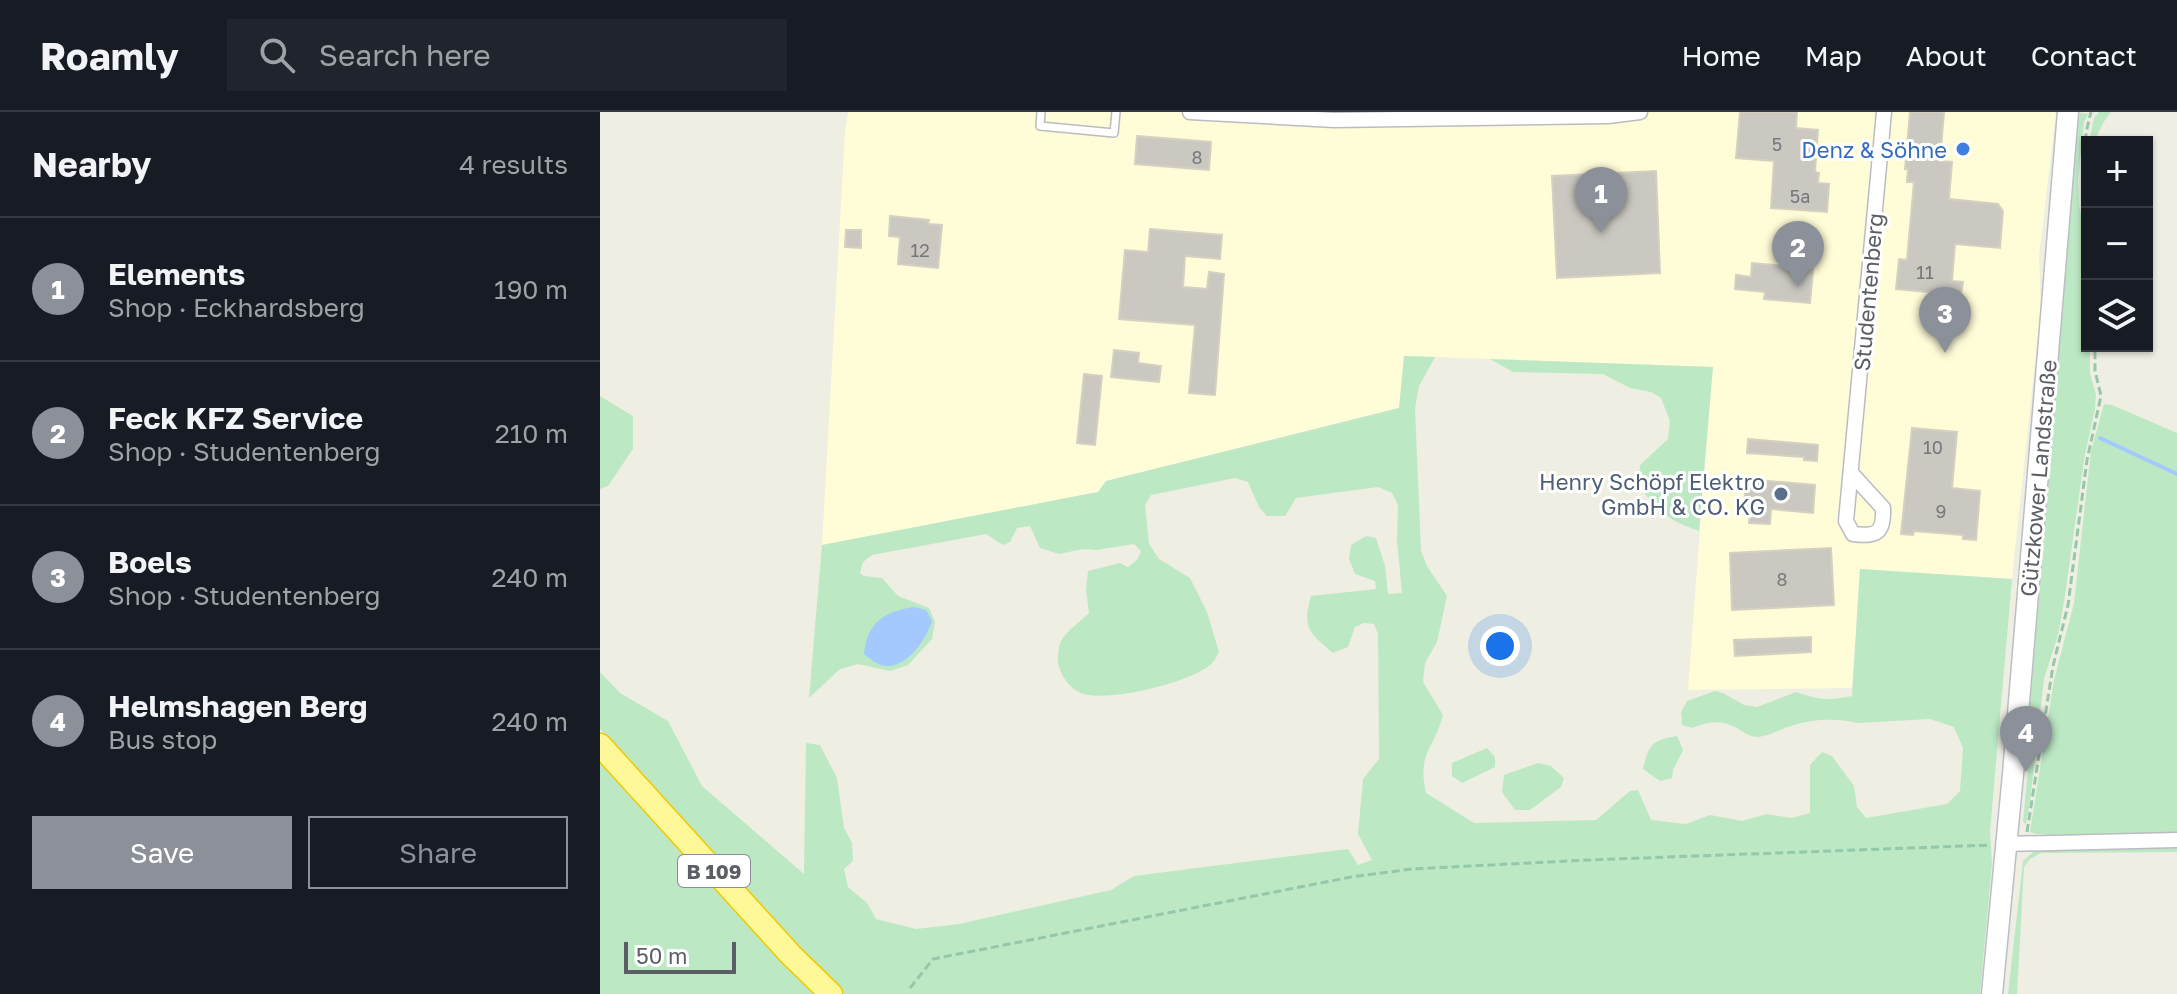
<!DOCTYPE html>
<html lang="en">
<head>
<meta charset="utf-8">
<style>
	:root { --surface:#171b24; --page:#20242c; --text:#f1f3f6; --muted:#9ea1a6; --line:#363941; --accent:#8c9099 }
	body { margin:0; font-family:"Golos Text",sans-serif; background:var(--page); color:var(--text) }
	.controls { position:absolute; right:24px; top:24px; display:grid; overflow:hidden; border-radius:0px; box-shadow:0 2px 6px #0004 }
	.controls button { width:72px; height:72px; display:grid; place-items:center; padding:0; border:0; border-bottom:2px solid var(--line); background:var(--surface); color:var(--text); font:40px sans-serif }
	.scale { position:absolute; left:24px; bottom:20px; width:112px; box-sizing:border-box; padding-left:8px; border:4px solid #5b5e65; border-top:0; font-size:22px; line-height:28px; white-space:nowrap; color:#5b5e65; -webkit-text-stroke:6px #fff; paint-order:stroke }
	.you { position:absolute; left:900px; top:534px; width:28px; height:28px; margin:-20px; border:6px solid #fff; border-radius:50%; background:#1a73e8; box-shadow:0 0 0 12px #1a73e833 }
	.badge { display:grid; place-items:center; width:52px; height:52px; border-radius:50%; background:var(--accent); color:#fff; font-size:26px; font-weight:700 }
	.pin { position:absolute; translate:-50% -66px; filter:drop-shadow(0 2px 4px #0008) }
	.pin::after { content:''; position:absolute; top:42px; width:28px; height:24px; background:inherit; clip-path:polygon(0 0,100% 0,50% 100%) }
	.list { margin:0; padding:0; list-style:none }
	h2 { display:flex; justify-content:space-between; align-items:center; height:104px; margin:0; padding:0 32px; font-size:34px }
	h2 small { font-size:26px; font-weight:400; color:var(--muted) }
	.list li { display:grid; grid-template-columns:52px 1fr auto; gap:24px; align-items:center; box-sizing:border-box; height:144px; padding:0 32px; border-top:2px solid var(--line) }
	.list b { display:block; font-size:30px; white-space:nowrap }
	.list p { margin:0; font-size:26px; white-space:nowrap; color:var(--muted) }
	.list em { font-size:26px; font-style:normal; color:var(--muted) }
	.actions { display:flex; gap:16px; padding:24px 32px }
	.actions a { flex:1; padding:18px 0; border:2px solid var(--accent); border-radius:0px; text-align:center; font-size:28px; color:var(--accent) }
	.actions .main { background:var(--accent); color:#fff }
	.icon { flex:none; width:44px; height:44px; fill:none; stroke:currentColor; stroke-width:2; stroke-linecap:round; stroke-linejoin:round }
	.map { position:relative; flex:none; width:1577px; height:882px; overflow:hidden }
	header { display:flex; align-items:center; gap:48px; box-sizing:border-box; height:112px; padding:0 40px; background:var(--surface); border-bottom:2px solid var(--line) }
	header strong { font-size:38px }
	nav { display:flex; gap:44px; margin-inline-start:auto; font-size:28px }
	.search { width:560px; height:72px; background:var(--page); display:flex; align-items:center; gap:20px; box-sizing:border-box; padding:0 28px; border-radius:0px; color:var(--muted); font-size:30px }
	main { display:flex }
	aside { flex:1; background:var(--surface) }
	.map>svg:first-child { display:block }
	.commercial { fill:#fffcd8 }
	.green { fill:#bde8c4 }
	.water { fill:#a3c9ff }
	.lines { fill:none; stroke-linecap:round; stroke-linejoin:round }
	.stream { stroke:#a3c9ff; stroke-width:4 }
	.building { fill:#cac8c0; stroke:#d4d1c1; stroke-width:2 }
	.service-casing { stroke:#bbbcc3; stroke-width:10 }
	.minor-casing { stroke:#bbbcc3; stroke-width:17 }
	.secondary-casing { stroke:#bbbec5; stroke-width:23 }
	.trunk-casing { stroke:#f2c900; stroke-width:25 }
	.path { stroke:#95c7ab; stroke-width:3; stroke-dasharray:8 4; stroke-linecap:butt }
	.service { stroke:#fff; stroke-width:7 }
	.minor { stroke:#fff; stroke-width:14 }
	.secondary { stroke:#fff; stroke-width:20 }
	.trunk { stroke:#fff899; stroke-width:22 }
	.shop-dot { fill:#3f7fe0; stroke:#fff; stroke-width:3 }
	.service-dot { fill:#5c6f8a; stroke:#fff; stroke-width:3 }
	.labels { text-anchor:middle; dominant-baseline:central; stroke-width:6; stroke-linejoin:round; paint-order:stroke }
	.number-label { font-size:18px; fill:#77787c }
	.shield { fill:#fff; stroke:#8c8e93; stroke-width:2 }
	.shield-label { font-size:20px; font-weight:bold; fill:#5b5e65 }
	.shop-label { font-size:22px; fill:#366cbe; stroke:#fff; text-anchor:end }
	.street-label { font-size:22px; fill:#5b5e65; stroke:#fff }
	.service-label { font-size:22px; fill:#4e5e75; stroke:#fff; text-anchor:end }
</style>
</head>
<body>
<header>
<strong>Roamly</strong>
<div class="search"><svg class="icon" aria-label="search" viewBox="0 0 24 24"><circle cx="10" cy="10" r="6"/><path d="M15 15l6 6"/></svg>Search here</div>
<nav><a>Home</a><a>Map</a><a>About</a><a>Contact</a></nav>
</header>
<main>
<aside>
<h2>Nearby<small>4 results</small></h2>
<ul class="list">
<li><span class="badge">1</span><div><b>Elements</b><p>Shop · Eckhardsberg</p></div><em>190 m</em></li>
<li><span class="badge">2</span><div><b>Feck KFZ Service</b><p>Shop · Studentenberg</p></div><em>210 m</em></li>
<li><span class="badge">3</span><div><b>Boels</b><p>Shop · Studentenberg</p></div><em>240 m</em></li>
<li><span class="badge">4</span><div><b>Helmshagen Berg</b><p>Bus stop</p></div><em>240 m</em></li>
</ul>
<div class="actions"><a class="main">Save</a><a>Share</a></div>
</aside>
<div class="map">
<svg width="1577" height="882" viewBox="0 0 1577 882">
	<rect width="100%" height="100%" fill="#efeee3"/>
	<!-- commercial -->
	<path class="commercial" d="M248,0h1206l2,1 -17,143 2,50 -29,273 -152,-10 -8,119 -164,2 24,-323 -307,-11 -6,52 -293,73 -8,11 -276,53 23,-414z"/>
	<!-- green -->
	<path class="green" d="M1499,0h12l-8,11 -9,19h-5l5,-24z
		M1480,1l8,1 -4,8 -6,58 1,25 8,32v109h3v27l6,22 -1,14 -10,45 -21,148 -6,33 -14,44 -14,123 -4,22 -3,-2 5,-53 -4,-1c20,-213 35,-426 53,-638z
		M804,244l31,1 -16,29 -4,22 6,143 6,15 20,30 -10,46 -12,21 -2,19 20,33c-9,35 -26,37 -17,78l48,30 122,-3 34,-29 8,-1 13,30 35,4 24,-9 32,6 25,-7 24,4 19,-5v-48l12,-13 10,4 22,30 3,21 9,11 81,-14 13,-13 3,-43 -9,-21 -24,-8 -73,4c-19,-5 -44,-4 -63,2 -12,3 -24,11 -36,12 -10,0 -15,-6 -23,-10 -15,-8 -29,-5 -43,1l-10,-3 -1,-13 6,-11 28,-10 8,2 21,12 13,2 39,-15c23,8 32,9 56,4l8,-127 152,10 -22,252 2,33 -12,130h-1137l-160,-169 -83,-96v-57l20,21 48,28 34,65 102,88 2,-131 14,2 17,33 7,50 8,15 1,18 -9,8 4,18 19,16 9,16 40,10 43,-5 152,-34 23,-14 214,-27 10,16 14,-5 -14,-26 5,-55 16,-20 -1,-125 -4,-10 -10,-1 -9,4 -7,20 -15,6c-24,-21 -31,-24 -22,-57l65,-7 -1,-8 -20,-7 -6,-15 2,-14 15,-9 10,2 9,28 3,28 14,-1 -5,-52 1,-36 -6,-12 -14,-6 -82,11 -11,18h-18l-8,-9 -11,-25 -13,-4 -84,17 -6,10 4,39 10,15 31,19 17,34 12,40c-2,4 -4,8 -7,11 -18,19 -103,39 -128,31 -14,-4 -24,-19 -26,-32 0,-7 0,-17 5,-24 6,-9 18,-17 26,-25l-3,-23 2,-19 32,-8 8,4 9,-7 4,-9 -7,-7 -38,6 -13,-1 -24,5 -19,-6 -10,-22 -13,2 -7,14 -7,3 -17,-11 -114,21 -9,7 -3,11 4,3 18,2 16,18 31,12 6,14 -3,17 -24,26 -18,6 -32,-7 -18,5 -31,29 13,-153 276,-53 8,-11 293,-73z
		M890,247l223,8 -14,164c-24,-8 -49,-21 -58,-47 -2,-5 -1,-13 -1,-19l28,-26 2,-18 -9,-23 -10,-6 -21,-4 -27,-14 -90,-2z
		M0,284l33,20v33l-25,37 -8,3z
		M1504,292l8,1 65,28v399l-100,4 -41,-2 -6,-2 24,-152 20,-77 17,-152z
		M1077,624l6,14 -10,20 -1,8 -12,3 -17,-12c6,-24 8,-29 34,-33z
		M887,636l8,9v10l-33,16 -10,-7v-13z
		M0,642l218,240h-218z
		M938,651l13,3 13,12 -3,9 -31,23h-15l-13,-18 2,-17z
		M1577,732v8l-136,1 -11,6 -6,8 -7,127h-9l15,-133 11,-10 11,-3z"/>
	<!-- water -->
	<path class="water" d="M314,495l12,3 6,11c-6,19 -27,51 -51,44 -6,-2 -12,-7 -17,-11 3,-31 20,-43 50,-47z"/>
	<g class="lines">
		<!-- stream -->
		<path class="stream" d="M1500,326l77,36"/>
	</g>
	<!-- building -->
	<path class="building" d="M1140,0h57l-1,16 22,2 -3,42 4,1 -1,10 11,1 -2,28 -56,-4 3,-47 -38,-3z
		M1310,0h34l-4,49 12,1 -3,37 49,5 5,7 -3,37 -45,-4 -3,37 11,1 -2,13 -65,-6 3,-30 8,1 7,-78h-7l1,-13h-3z
		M537,24l74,6 -2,28 -74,-6z
		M1056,59l4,102 -103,5 -5,-102z
		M290,104l39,4 -1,4 14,1 -4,43 -40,-4 2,-27 -11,-1z
		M550,117l72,6 -2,24 -35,-3 -2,31 24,2 2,-17 15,2 -9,121 -26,-2 6,-68 -76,-6 6,-69 23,2z
		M246,118h15v18l-16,-1z
		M1194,135l21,2 -5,54 -46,-4 1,-7 -30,-3 1,-14 15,2 1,-14 33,3 1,-15h8z
		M514,238l25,3 -1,10 23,3 -2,16 -48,-5z
		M484,262l18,2 -7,69 -18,-2z
		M1312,316l45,4 -5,56 28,3 -4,49 -13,-1v-4l-49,-4 -1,4 -12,-1z
		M1148,327l70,6 -1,16 -13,-1v-3l-57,-4z
		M1146,367l69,6 -2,28 -42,-4 -1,15 -21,-1 2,-16h-7z
		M1231,436l3,57 -102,5 -2,-57z
		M1211,525v15l-76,4 -1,-16z"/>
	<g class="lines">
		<defs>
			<path id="service" d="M441,0l-1,14 74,7 2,-21"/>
			<path id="minor" d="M590,0l144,8 274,-4 32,-4
				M1251,361l32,35c1,25 -6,29 -30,26l-7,-13 38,-409
				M1406,732l171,-4"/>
			<path id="secondary" d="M1392,882l21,-220 55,-662"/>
			<path id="trunk" d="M0,633l190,209 41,40"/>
		</defs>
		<!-- service casing -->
		<use href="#service" class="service-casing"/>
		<!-- minor casing -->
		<use href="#minor" class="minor-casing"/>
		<!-- secondary casing -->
		<use href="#secondary" class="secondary-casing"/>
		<!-- trunk casing -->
		<use href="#trunk" class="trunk-casing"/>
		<!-- path -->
		<path class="path" d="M1487,101c-7,-33 -5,-69 4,-101
			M1427,720l26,-166 15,-61 19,-145 14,-64 -6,-25v-25
			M310,876l23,-29 418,-82 61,-8 176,-9 403,-15"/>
		<!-- service -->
		<use href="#service" class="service"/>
		<!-- minor -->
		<use href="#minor" class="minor"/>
		<!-- secondary -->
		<use href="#secondary" class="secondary"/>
		<!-- trunk -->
		<use href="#trunk" class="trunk"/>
	</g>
	<!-- markers -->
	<circle class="shop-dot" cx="1363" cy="37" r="8"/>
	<circle class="service-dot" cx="1181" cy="382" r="8"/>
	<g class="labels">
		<!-- number labels -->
		<g class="number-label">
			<text x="1177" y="32">5</text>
			<text x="597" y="45">8</text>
			<text x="1200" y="84">5a</text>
			<text x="320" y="138">12</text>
			<text x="1325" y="160">11</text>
			<text x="1333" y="335">10</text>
			<text x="1341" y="399">9</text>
			<text x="1182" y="467">8</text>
		</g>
		<!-- shield labels -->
		<rect class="shield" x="78" y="743" width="72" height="32" rx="6"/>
		<g class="shield-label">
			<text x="114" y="759">B 109</text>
		</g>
		<!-- shop labels -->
		<g class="shop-label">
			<text x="1347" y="37">Denz &amp; Söhne</text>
		</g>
		<!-- street labels -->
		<g class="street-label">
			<text transform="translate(1268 180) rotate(-85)">Studentenberg</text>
			<text transform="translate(1438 366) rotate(-85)">Gützkower Landstraße</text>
		</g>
		<!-- service labels -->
		<g class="service-label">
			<text x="1165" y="369">Henry Schöpf Elektro<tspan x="1165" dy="25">GmbH &amp; CO. KG</tspan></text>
		</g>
	</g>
</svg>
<div class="controls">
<button>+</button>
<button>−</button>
<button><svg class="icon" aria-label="layers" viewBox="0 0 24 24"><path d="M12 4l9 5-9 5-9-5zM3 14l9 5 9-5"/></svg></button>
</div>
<div class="scale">50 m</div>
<div class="you"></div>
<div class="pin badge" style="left:1001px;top:121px">1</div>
<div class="pin badge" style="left:1198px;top:175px">2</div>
<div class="pin badge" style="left:1345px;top:241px">3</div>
<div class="pin badge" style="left:1426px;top:660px">4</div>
</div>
</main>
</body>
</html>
